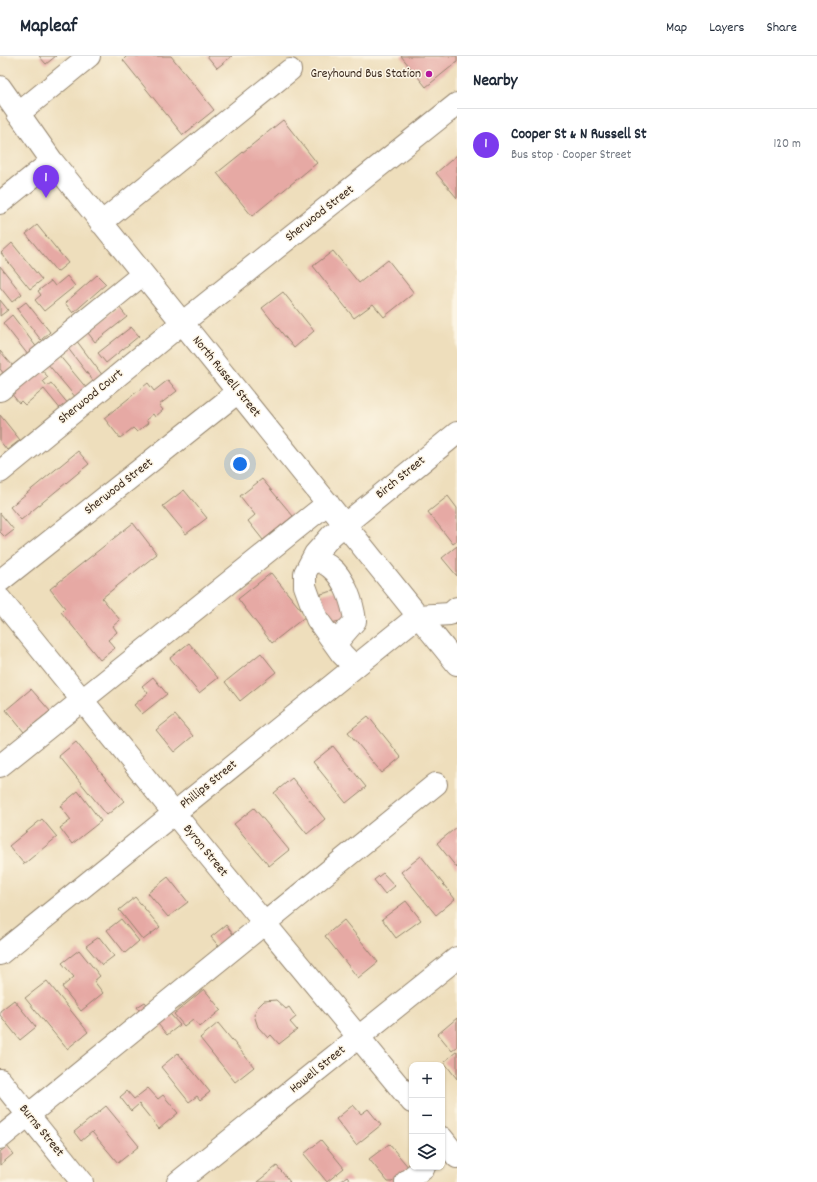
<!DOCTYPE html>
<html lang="en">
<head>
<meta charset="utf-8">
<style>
	:root { --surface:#fff; --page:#f6f6f7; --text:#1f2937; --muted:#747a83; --line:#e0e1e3; --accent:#7c3aed }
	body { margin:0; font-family:Dekko,sans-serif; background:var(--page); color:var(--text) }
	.controls { position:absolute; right:12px; bottom:12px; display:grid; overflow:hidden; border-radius:8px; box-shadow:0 1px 3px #0004 }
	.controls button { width:36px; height:36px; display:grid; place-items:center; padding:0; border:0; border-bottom:1px solid var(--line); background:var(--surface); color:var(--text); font:20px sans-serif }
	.you { position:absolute; left:240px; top:408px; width:14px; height:14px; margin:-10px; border:3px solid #fff; border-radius:50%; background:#1a73e8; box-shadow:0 0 0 6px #1a73e833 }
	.badge { display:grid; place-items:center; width:26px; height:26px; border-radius:50%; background:var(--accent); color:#fff; font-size:13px; font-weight:700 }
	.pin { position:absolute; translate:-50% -33px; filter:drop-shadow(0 1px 2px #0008) }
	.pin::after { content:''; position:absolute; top:21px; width:14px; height:12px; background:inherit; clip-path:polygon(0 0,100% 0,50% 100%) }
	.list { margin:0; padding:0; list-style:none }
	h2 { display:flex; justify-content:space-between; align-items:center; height:52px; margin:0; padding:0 16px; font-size:17px }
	h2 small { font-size:13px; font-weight:400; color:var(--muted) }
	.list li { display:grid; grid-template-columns:26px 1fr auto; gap:12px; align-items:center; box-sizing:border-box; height:72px; padding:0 16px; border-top:1px solid var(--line) }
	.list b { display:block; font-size:15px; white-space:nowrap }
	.list p { margin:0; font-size:13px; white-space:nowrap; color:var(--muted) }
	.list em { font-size:13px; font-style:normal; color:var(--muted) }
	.icon { flex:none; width:22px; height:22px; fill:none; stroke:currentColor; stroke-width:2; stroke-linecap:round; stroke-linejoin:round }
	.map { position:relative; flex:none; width:457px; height:1126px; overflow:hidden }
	header { display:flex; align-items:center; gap:24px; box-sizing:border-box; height:56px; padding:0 20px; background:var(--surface); border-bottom:1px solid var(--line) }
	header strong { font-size:19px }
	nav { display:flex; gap:22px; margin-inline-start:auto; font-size:14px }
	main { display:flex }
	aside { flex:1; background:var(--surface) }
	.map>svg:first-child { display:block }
	.building { fill:#e6a9a4 }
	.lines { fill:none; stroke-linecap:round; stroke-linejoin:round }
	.minor-casing { stroke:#94846d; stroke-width:24 }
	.minor { stroke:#fff; stroke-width:22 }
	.poi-dot { fill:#b5179e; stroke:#fcf5e5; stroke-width:1.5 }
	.labels { text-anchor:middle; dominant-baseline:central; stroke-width:3; stroke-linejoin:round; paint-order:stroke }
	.poi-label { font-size:13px; fill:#3b2a1e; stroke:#fcf5e5; text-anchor:end }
	.street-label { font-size:13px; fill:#3b2a1e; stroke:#fcf5e5 }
</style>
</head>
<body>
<header>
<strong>Mapleaf</strong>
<nav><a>Map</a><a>Layers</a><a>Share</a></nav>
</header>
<main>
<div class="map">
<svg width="457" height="1126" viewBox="0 0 457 1126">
	<rect width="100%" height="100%" fill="#fcf5e5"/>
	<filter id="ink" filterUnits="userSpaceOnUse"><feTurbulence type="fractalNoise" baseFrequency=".025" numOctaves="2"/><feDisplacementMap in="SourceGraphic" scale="8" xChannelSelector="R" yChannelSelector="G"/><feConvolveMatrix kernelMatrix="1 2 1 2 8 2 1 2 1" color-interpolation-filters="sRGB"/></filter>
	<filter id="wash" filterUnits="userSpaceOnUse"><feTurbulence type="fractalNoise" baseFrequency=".012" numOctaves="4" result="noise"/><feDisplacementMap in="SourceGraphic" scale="16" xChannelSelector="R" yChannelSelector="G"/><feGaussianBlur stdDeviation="0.9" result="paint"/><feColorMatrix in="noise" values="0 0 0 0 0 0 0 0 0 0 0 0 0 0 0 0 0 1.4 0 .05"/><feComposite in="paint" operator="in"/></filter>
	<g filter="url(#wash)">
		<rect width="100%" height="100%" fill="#eedebc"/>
		<g id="blocks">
			<!-- building -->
			<path class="building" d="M39,0h17l-10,8z
				M127,0h44l43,54 -31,25 -60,-75z
				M207,0h25l-15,12z
				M401,0h56v6l-31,25z
				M283,64l34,43 -65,53 -35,-43z
				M457,99v43l-21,-25z
				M37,169l31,38 -11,9 -31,-38z
				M12,187l30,37 -12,9 -29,-36z
				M333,195l26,32 29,-23 26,33 -30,24 -11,-13 -19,14 -41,-52z
				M0,210l22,28 -10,8 -12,-15z
				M97,219l9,9 -33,29 -8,-10z
				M67,220l8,10 -31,25 -9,-11 6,-5 -3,-4 13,-10 4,5z
				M283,236l31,39 -20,17 -32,-40z
				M0,244l8,10 -8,6z
				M26,246l24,30 -9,8 -24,-31z
				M119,251l8,10 -32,25 -7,-9z
				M12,259l29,38 -9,7 -29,-37z
				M131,271l8,9 -33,27 -8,-10z
				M76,284l27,36 -9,6 -27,-35z
				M0,295l13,15 -9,8 -4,-5z
				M58,298l30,36 -11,9 -30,-36z
				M39,311l9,10 -5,4 4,5 4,-3 18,22 -7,6 -18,-22 -19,16 -4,-4 -2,2 -9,-11z
				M168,324l9,11 -18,14 4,5 -8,7 -2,-3 -7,6 2,3 -11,9 -4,-4 -13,10 -16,-20 44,-35 6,8z
				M0,359l20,25 -13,10 -7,-9z
				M78,395l11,13 -68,56 -11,-13z
				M262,423l31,37 -30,24 -15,-19 7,-6 -15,-19z
				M184,434l23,28 -21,16 -23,-28z
				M448,440l9,12v33l-4,3 -25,-32z
				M0,457l14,17 -9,7 -5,-5z
				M133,467l24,31 -55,44 18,22 -7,6 4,6 -9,8 7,8 -15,12 -39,-48 4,-4 -15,-19z
				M457,490v30l-15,-18z
				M271,517l35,43 -34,27 -34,-44z
				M341,533l7,30 -21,5 -6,-30z
				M189,587l29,35 -19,15 -29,-35z
				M261,597l15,19 -36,29 -15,-19z
				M153,621l14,17 -25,20 -8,-9 14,-12 -6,-7z
				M31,633l19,22 -26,21 -18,-22z
				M175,659l18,21 -19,16 -18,-22z
				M368,660l33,41 -19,16 -34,-41z
				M76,686l48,59 -17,14 -48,-59z
				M333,690l33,41 -20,16 -33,-41z
				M292,722l33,41 -18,15 -33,-41z
				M78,735l23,30 -29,23 -12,-16 11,-8 -11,-14z
				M254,752l35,42 -20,16 -35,-42z
				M42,763l15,18 -33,27 -15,-18z
				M457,771v41l-20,-25z
				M421,800l34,43 -19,16 -35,-43z
				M383,817l12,13 -10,8 -11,-14z
				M168,821l20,25 -20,15 -20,-24z
				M135,841l25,30 -17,13 -24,-30z
				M406,845l15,19 -25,18 -14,-19z
				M121,863l18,22 -14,12 -18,-23z
				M344,864l34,42 -20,16 -33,-42z
				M226,869l10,13 -14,12 -11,-13z
				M99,881l15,19 -12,9 -16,-19z
				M79,894l21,26 -6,5 9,12 -22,18 -19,-24 12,-10 -12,-14z
				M47,925l41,51 -21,17 -42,-51z
				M204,933l17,21 -21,17 -7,-8 -9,7 -10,-12z
				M14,944l22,27 -16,13 -20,-25v-4z
				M276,944l10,9 3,-2 7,10 -6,5 7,8 -18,14 -8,-9 -3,3 -10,-11 -4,-12 3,-7 7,-7z
				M145,946l5,6 -8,6 -5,-7z
				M170,958l10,11 -13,10 -9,-11z
				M457,962v29l-5,4 -14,-17z
				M218,967l36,44 -19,15 -35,-44z
				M457,995v28l-13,-17z
				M178,997l32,39 -10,8 -3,-4 -8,6 -28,-35z
				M148,1032l10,11 5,-4 15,18 -19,16 -20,-25 -8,7 -11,-14 7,-6 7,8z
				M353,1049l8,9 7,-5 13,16 -25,20 -20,-26z
				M106,1050l33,40 -21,17 -26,-31 -11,9 -7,-9z
				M321,1084l23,28 -17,14 -23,-28z
				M389,1088l20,24 -17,14h-4l-19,-23z
				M7,1090l6,8 -13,11v-13z
				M277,1110l13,16h-33z
				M347,1120l5,6h-13z"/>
		</g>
	</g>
	<g filter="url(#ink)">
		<use href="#blocks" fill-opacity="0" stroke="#94846d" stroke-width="1"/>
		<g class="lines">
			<defs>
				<path id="minor" d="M0,31l52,74 405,503
					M18,58l71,-58
					M0,147l52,-42
					M101,167l189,-153
					M0,334l143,-116
					M0,416l182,-149 275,-219
					M313,502c6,3 12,5 17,9 15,11 23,37 25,54l-20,23
					M0,525l238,-189
					M0,543l191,235 221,268
					M418,560l32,-2 7,-6
					M355,611l-13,-13 -25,-35 -12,-33v-13l10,-19 17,-19 125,-102
					M0,710l328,-263
					M0,898l418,-338
					M0,1024l82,102
					M0,1082l436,-354
					M442,1082l15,19
					M178,1126l279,-224
					M406,1126l18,-15"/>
			</defs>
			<!-- minor casing -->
			<use href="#minor" class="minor-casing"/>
			<!-- minor -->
			<use href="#minor" class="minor"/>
		</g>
	</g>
	<!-- markers -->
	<circle class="poi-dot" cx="429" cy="18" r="4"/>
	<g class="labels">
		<!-- poi labels -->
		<g class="poi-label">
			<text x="421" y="18">Greyhound Bus Station</text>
		</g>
		<!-- street labels -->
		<g class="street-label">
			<text transform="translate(320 158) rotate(-38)">Sherwood Street</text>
			<text transform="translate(226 321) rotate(51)">North Russell Street</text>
			<text transform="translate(91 341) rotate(-39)">Sherwood Court</text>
			<text transform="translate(401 422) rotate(-39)">Birch Street</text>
			<text transform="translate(119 431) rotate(-38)">Sherwood Street</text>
			<text transform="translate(209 729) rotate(-39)">Phillips Street</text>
			<text transform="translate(205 795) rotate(51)">Byron Street</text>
			<text transform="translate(318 1014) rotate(-39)">Howell Street</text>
			<text transform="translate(41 1075) rotate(51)">Burns Street</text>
		</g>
	</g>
</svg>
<div class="controls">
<button>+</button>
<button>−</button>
<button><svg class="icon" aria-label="layers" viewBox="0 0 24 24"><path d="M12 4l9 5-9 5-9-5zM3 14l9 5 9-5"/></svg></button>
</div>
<div class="you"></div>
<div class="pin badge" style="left:46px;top:142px">1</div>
</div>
<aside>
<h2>Nearby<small></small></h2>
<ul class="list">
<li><span class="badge">1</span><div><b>Cooper St &amp; N Russell St</b><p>Bus stop · Cooper Street</p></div><em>120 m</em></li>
</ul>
</aside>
</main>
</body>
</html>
